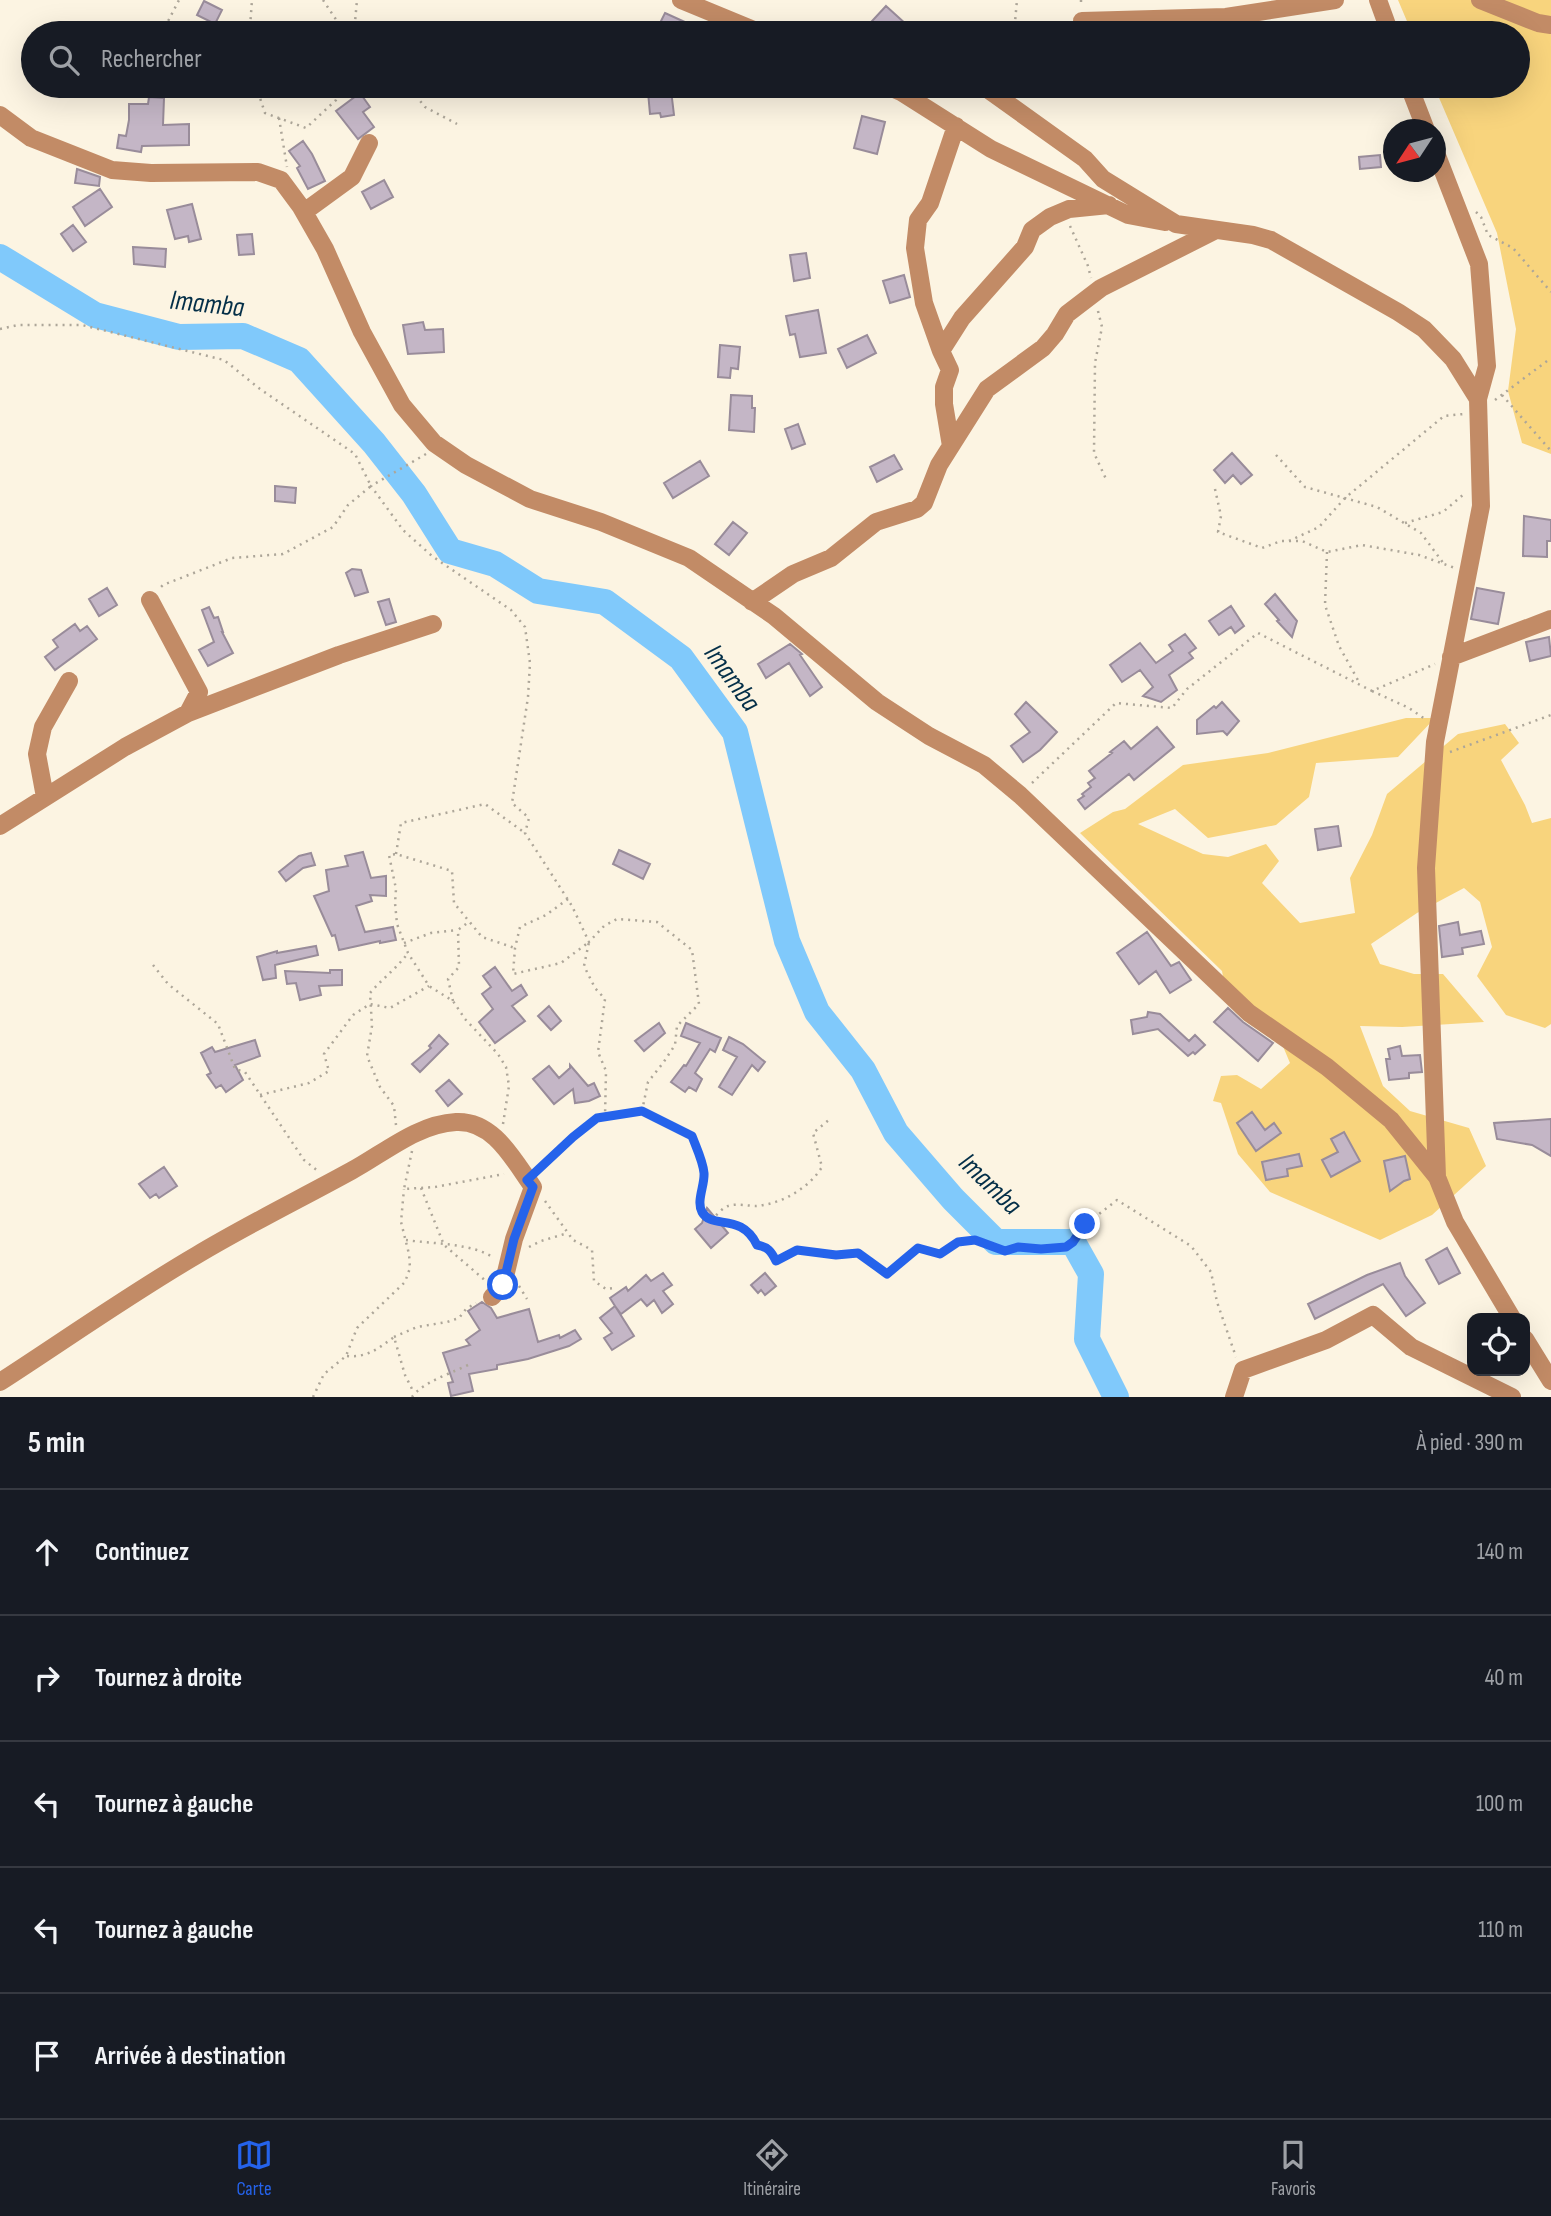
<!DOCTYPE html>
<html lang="fr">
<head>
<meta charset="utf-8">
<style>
	:root { --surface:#171b24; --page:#242831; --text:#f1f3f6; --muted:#9ea1a6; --line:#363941; --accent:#2563eb }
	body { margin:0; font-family:"Sofia Sans Condensed",sans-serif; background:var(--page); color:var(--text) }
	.controls { position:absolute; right:21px; bottom:21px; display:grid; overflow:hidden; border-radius:14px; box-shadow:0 7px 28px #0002 }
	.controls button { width:63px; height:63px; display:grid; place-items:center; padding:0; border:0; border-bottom:2px solid var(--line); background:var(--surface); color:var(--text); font:35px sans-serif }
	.compass { position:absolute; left:1383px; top:119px; width:63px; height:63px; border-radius:50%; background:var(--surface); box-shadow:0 7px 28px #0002; rotate:234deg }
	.stop { position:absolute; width:21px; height:21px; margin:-16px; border:5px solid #2563eb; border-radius:50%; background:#fff }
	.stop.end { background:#2563eb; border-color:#fff; box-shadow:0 2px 7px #0008 }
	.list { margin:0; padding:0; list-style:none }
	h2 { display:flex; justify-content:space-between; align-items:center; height:91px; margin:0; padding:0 28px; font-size:30px }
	h2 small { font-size:23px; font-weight:400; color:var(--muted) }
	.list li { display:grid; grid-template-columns:46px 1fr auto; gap:21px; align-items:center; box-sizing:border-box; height:126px; padding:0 28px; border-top:2px solid var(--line) }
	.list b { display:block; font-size:26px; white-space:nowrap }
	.list em { font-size:23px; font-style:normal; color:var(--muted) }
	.icon { flex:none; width:38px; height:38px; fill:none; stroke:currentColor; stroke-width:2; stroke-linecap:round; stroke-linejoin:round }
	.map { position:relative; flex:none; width:1551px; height:1397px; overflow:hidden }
	.search { position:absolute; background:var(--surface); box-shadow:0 7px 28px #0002; left:21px; right:21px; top:21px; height:77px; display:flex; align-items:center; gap:18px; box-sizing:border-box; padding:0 24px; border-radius:38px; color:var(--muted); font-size:26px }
	.sheet { height:721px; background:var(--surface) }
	nav { display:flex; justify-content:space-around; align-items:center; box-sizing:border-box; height:98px; border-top:2px solid var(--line); background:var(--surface); font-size:19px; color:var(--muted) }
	nav a { display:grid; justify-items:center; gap:4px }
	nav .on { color:var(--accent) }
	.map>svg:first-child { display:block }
	.green { fill:#f8d47d }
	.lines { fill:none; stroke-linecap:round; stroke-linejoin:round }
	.river { stroke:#80c9fb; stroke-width:26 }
	.building { fill:#c4b6c6; stroke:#998c9a; stroke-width:2 }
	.path { stroke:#ada699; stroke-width:2.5; stroke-dasharray:2 5; stroke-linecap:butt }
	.minor { stroke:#c28b66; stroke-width:18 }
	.route { stroke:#2563eb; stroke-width:9 }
	.labels { text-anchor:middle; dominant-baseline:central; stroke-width:5; stroke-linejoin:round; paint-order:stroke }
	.water-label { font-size:28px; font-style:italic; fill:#042f48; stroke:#fcf4e2 }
</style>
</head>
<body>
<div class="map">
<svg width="1551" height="1397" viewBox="0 0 1551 1397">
	<rect width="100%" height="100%" fill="#fcf4e2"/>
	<!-- green -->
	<path class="green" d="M1398,0h153v454l-29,-11 -14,-52 8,-62 -19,-96 -63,-147h84v-53h-106z
		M1406,718h29l-37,39 -82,6 -7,34 -33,28 -68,13 -33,-29 -37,15 65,30 25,3 38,-13 13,17 -17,22 38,40 55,-10 -5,-35 22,-43 15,-41 71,-60 47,-10 14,19 -18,17 24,45 7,18 19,-5v206l-6,4 -39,-13 -29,-39 15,-29 -12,-45 -16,-14 -47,25 -46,31 9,20 34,10h29l41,48 -82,5 -42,-1 23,60 27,25 59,17 17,38 -54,49 -52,25 -110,-48 -32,-38 -17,-51 -8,-2 8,-25 16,-1 24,14 29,-26 -8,-19 -56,-52 -4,-21 -142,-138 33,-21 12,-3 58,-44 85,-12z"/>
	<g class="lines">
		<!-- river -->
		<path class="river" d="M0,257l95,58 84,22 64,-1 56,24 75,83 40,51 36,57 45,13 43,27 67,11 76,56 54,74 52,209 30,71 46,58 33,63 57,66 43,43h77l18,32 -4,65 29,58"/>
	</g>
	<!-- building -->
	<path class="building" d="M204,1l18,9 -7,14 -18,-9z
		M886,6l21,19 -8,8h-38z
		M665,13l44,20h-54z
		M671,90l3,25 -13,2 -1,-4 -10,1 -2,-22z
		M360,93l10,14 -7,5 11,15 -16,12 -22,-28z
		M149,97l15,1 -1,27 26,-1v21l-47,1 -1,6 -24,-4 2,-13 7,1 3,-16v-16h19z
		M862,116l23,6 -8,32 -23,-6z
		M303,141l9,13 13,27 -17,8 -11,-21 3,-2 -11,-15z
		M1380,155l1,12 -21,2 -1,-12z
		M77,169l23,8 -1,9 -24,-3z
		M384,180l9,17 -22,12 -9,-17z
		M100,189l12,18 -27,19 -12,-19z
		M192,204l9,35 -12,3 -1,-6 -13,3 -8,-29z
		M73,225l13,17 -13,9 -12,-17z
		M252,234l2,20 -15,1 -2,-20z
		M133,247l33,2 -1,18 -31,-3z
		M806,253l4,25 -16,3 -4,-26z
		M904,275l6,22 -20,6 -7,-22z
		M818,310l8,43 -26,4 -5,-23 -5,1 -4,-19z
		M423,322l2,8 18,-1 1,23 -36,2 -5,-29z
		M867,335l9,18 -29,15 -9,-19z
		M720,345l20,2 -2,22 -7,-1 -1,10 -12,-1z
		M731,395l21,1v12h3l-1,24 -25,-2z
		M798,424l7,20 -13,5 -7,-20z
		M1232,453l20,22 -11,9 -8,-9 -8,8 -11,-13z
		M894,455l8,14 -25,13 -7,-15z
		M700,461l9,15 -36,22 -9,-15z
		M275,486l21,2 -1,15 -20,-2z
		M1524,516l27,4v21h-4v16l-24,-1z
		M733,522l14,11 -18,22 -14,-11z
		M352,569l9,1 7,22 -13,4 -9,-23z
		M107,588l10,17 -18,11 -10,-17z
		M1477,588l27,5 -6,31 -27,-5z
		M1275,594l22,27 -5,16 -15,-16 2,-1 -14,-16z
		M389,599l7,23 -10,3 -8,-23z
		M1231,606l13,20 -9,7 -4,-6 -12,8 -10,-14z
		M209,607l5,11 4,-1 5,15h-1l11,21 -25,13 -9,-16 15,-8 -12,-32z
		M75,624l5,7 7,-5 10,13 -42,31 -10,-13 13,-10 -5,-7z
		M1185,634l11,14 -7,5 4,5 -24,17 8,15 -16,12 -18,-6 10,-9 -13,-17 -18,12 -12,-17 30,-22 16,20 17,-12 -4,-6z
		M1549,637l2,19 -21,5 -4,-19z
		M790,644l12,10 -2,1 22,32 -12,9 -21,-33 -23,15 -8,-14z
		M1026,702l31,30 -17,18 -17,12 -12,-16 19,-14 -15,-18z
		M1222,702l17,19 -12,14 -4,-4 -26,3v-14l17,-14 2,2z
		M1157,727l17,20 -40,33 -5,-6 -44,35 -7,-9 6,-4 -2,-2 9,-7 -3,-4 7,-5 -6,-7 23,-18 -2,-1 14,-11 7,8z
		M1338,826l3,20 -23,4 -3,-21z
		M619,850l31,14 -7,15 -30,-15z
		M363,852l8,26 15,-2v20l-16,-1 2,6 -16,5 9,26 28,-5 3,13 -16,3v-2l-41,9 -4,-15 -3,1 -18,-40 15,-5 -3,-21 22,-4 -3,-10z
		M311,853l4,12 -12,3 -17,13 -7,-9 20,-16z
		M1458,922l2,13 21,-4 3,13 -22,4 1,6 -21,3 -3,-31z
		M1147,932l24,34 8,-4 12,18 -21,13 -14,-22 -17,13 -22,-31z
		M316,946l2,9 -43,10 1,13 -13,2 -6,-23 20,-6v2z
		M495,967l17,24 9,-6 6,10 -15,11 13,15 -30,22 -16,-21 14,-13 -11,-15 9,-7 -8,-11z
		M330,970h12v15l-23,1 2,9 -21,5 -4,-17 -9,1 -2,-13 45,2z
		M549,1006l12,15 -10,9 -13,-14z
		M1228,1008l15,14 30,21 -15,18 -44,-39z
		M1148,1012l12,2 29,27 6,-6 10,10 -10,9 -2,-2 -5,4 -30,-27 -25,5 -2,-14 16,-3z
		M659,1023l6,10 -21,18 -9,-10z
		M686,1023l35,15 -6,14 -5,-3 -15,24 7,6 -6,12 -7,-4 -4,5 -14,-10 13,-17 2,1 14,-23 -19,-7z
		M439,1035l9,9 -28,28 -8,-8 19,-16 -2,-2z
		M729,1037l14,7 22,18 -7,9 -6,-6 -20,30 -13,-8 18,-30 -14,-7z
		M255,1040l5,16 -25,9 8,15 -17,12 -5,-7 -5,3 -9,-13 4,-2 -10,-20 11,-6 3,5z
		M1400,1046l2,10 18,-1 2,17 -13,1v5l-20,2 -3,-21h4l-2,-10z
		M570,1065l18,21 6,-3 6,13 -11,5 -14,2 -2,-14 -19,15 -21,-25 16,-13 10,12 11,-10z
		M449,1080l13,14 -14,12 -12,-15z
		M1252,1112l13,18 9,-7 7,10 -25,18 -19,-28z
		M1551,1119v37l-19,-11 -35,-6 -3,-16z
		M1344,1132l16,29 -29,16 -9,-17 16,-8 -7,-13z
		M1299,1154l3,12 -15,3 1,7 -22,4 -4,-18z
		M1405,1156l5,23 -6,2 -14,10 -6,-30z
		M164,1167l13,19 -18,12 -3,-4 -6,4 -11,-14z
		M707,1208l21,25 -17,15 -16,-19 7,-6z
		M1447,1248l13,25 -21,11 -13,-24z
		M1400,1263l5,13 20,27 -19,13 -23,-32 -68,35 -7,-15 59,-29z
		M663,1273l9,12 -9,6 10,13 -11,9 -8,-13 -7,6 -6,-7 -20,15 -6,-8 19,30 -22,14 -8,-12 8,-5 -12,-15 15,-12 -5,-8 16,-11 2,4 18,-16 5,6z
		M765,1273l11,13 -11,9 -4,-5 -3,3 -7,-8z
		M482,1302l9,6 6,10 32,-9 9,33 21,-7 1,3 15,-8 6,9 -12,7 -41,13 -31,6v4l-28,5 4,17 -22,5 -3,-13 5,-1 -10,-29 27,-8 -4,-5 14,-10 -12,-19z"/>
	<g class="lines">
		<!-- path -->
		<path class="path" d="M323,0l22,33
			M1081,0v7
			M165,27l14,-27
			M251,33l-1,-6 2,-27
			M354,33l3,-33
			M1014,33l3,-33
			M261,86l-3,6 7,21 41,15 30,-28 4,-14
			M390,86l9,1 18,10 8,10 32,17
			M279,118l8,49
			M1476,212l5,5 7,18 25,13 38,44
			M1070,226l18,40 3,12
			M1098,311l4,16 -7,36 -1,90 12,26
			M0,329l18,-4h64l142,35 36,29 95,65 16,32 -23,19 -15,22 -50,27 -51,4 -69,27 -4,4
			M1502,395l49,56
			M1495,400l56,-42
			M426,454l-55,32 32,44 29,26 79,54 14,17 5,36 -2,34 -16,106 17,15 -4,15 47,73 17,36 15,-16 13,-7 40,3 35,28 7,54 -22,22 -2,19 -12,18 -15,19 -6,29
			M1276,455l29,32 72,20 44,26 23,31
			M1215,489l6,27 -3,16 44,16 19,-7h21l25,11 35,-7 57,10 36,13
			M1405,523l38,-11 21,-18
			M1289,541l30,-14 26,-29 99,-82 20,-2
			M1327,552l-2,53 14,41 20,36
			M1372,691l37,17 16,11
			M1450,752l101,-37
			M1032,783l84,-80 56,5 15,-19 71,-56 114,58 63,-27
			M396,854l5,-31 84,-19 40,29
			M568,899l-22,16 -26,12 -5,21 -2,26 48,-11 28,-21 -5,24 11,22 10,11 -7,53 8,19 -1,46
			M404,943l27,-10 27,-3
			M153,965l15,19 50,40 17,45 10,3 59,88 14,11
			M453,1001l-5,-22 11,-12 -1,-37 12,-9
			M260,1095l49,-12 20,-12 -5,-17 29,-39 17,-11 20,4 39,-22
			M503,1124l6,-38 -3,-19 -8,-13 -33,-35 -12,-18 -24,-15 -21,-33 -11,-29 -2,-21 1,-14 -7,-34 7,-1 56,17 2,32 28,34 33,11
			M396,1125l-2,-19 -14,-19 -13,-31 5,-30 -2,-33c12,-14 27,-25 38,-40
			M412,1151l-8,38 31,-2 69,-13
			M540,1168l33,-31 24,-19 45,-7 50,25c4,11 11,25 12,37 1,12 -8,28 -2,39 10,18 39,0 54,33 12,2 15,6 20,16l21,-11 39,5 22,-2 29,21 31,-26 22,6 18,-11 17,-4 30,12 13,-4 23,2 25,-2 7,-5 12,-17 32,-25 74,46 20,26 6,30 19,55
			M421,1188l23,57 43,37
			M545,1201l28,39 19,10 2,31 12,8 8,-1
			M711,1220c5,-4 11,-12 17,-14 8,-3 20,0 28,0 26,-2 53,-18 66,-39l-9,-34 17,-14
			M406,1240c27,4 66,3 88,18
			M529,1247l12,-6 27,-8
			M519,1286l8,13
			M394,1337l23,-10 30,-5 12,-4 7,-9 10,-6
			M347,1356c20,2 32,-8 47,-19l11,38 9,18
			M313,1397l11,-23 22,-18 11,-28 48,-46 5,-14 -1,-14 -8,-32 3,-33
			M412,1397c10,-15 43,-25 60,-34"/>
		<!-- minor -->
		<path class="minor" d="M681,0l80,33
			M1378,0l12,33
			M1480,0l58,23 13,2
			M1082,21l144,-4 109,-17
			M887,86l14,6 90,57 137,66 37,7
			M983,86l102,73 18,20 73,45 77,11 18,5 127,72 26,17 29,30 25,40
			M1409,86l17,44
			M0,115l31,23 81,32 39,3 107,-1 23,8 20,27 24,42 37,83 40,73 32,38 32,22 64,34 71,23 88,36 85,58 103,86 52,34 55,29 36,30 229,218 78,54 64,53 46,57 18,45 57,96
			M1436,153l43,111 8,102 -9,33 3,107 -46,236 -9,126 11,309
			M304,212l48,-35 17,-34
			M941,351l-17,-48 -9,-55 3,-28 12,-17 26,-77
			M951,446l-7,-42v-17l6,-17 -9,-19 21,-33 63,-71 7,-17 18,-13 19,-8 40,-4
			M150,600l49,92 -11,21
			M752,602l41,-28 38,-16 45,-36 41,-13 7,-6 15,-38 48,-76 56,-41 12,-14 12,-20 34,-26 113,-57
			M1451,657l100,-38
			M45,797l-8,-43 6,-27 26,-46
			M0,826l125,-79 63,-34 151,-58 94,-31
			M1525,1339l26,42
			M0,1382c65,-42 130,-88 197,-127 50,-30 103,-56 154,-84 32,-17 66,-47 105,-49 38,-2 58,39 77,65l-19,52 -11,46 -11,12
			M1234,1397l9,-27 83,-30 47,-25 38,32 101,50"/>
	</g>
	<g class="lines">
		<!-- route -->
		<path class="route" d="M503,1285l11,-46 19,-52 -6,-7 46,-43 24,-19 45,-7 50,25c4,11 11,25 12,37 1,12 -8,28 -2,39 10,18 39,0 55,33 11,2 14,6 19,16l21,-11 39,5 22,-2 29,21 31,-26 22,6 18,-12 17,-2 30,11 13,-4 23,2 25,-2 7,-5 12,-18"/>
	</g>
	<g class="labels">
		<!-- water labels -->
		<g class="water-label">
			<text transform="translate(207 304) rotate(6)">Imamba</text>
			<text transform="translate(732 678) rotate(54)">Imamba</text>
			<text transform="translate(990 1184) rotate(44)">Imamba</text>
		</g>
	</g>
</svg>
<div class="controls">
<button><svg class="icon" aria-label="locate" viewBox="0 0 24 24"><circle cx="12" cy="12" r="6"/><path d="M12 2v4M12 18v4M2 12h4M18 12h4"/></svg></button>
</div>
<svg class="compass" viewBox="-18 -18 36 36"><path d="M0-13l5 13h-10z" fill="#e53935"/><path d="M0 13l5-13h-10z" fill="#9ea1a6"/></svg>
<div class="stop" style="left:503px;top:1285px"></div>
<div class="stop end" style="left:1085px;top:1224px"></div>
<div class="search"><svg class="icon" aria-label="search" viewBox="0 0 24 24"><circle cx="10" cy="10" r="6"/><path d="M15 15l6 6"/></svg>Rechercher</div>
</div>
<section class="sheet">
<h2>5 min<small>À pied · 390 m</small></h2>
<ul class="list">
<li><svg class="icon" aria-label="ahead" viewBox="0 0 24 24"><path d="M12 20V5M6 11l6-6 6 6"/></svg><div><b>Continuez</b></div><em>140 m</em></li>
<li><svg class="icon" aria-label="right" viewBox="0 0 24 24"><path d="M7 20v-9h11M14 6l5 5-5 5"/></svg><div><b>Tournez à droite</b></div><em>40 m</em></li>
<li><svg class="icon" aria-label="left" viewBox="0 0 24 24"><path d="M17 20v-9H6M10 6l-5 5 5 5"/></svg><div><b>Tournez à gauche</b></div><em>100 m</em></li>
<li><svg class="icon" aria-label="left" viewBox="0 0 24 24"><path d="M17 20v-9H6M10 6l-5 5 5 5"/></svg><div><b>Tournez à gauche</b></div><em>110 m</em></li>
<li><svg class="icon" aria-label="arrive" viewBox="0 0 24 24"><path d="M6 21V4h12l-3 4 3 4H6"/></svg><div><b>Arrivée à destination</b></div></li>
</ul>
</section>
<nav>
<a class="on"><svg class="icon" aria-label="map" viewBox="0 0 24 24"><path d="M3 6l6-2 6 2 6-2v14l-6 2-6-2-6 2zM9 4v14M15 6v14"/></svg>Carte</a>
<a><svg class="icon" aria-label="directions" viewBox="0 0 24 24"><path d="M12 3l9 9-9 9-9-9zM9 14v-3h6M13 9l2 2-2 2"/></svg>Itinéraire</a>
<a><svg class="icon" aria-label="saved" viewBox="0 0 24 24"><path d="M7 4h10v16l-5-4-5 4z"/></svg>Favoris</a>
</nav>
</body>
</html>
